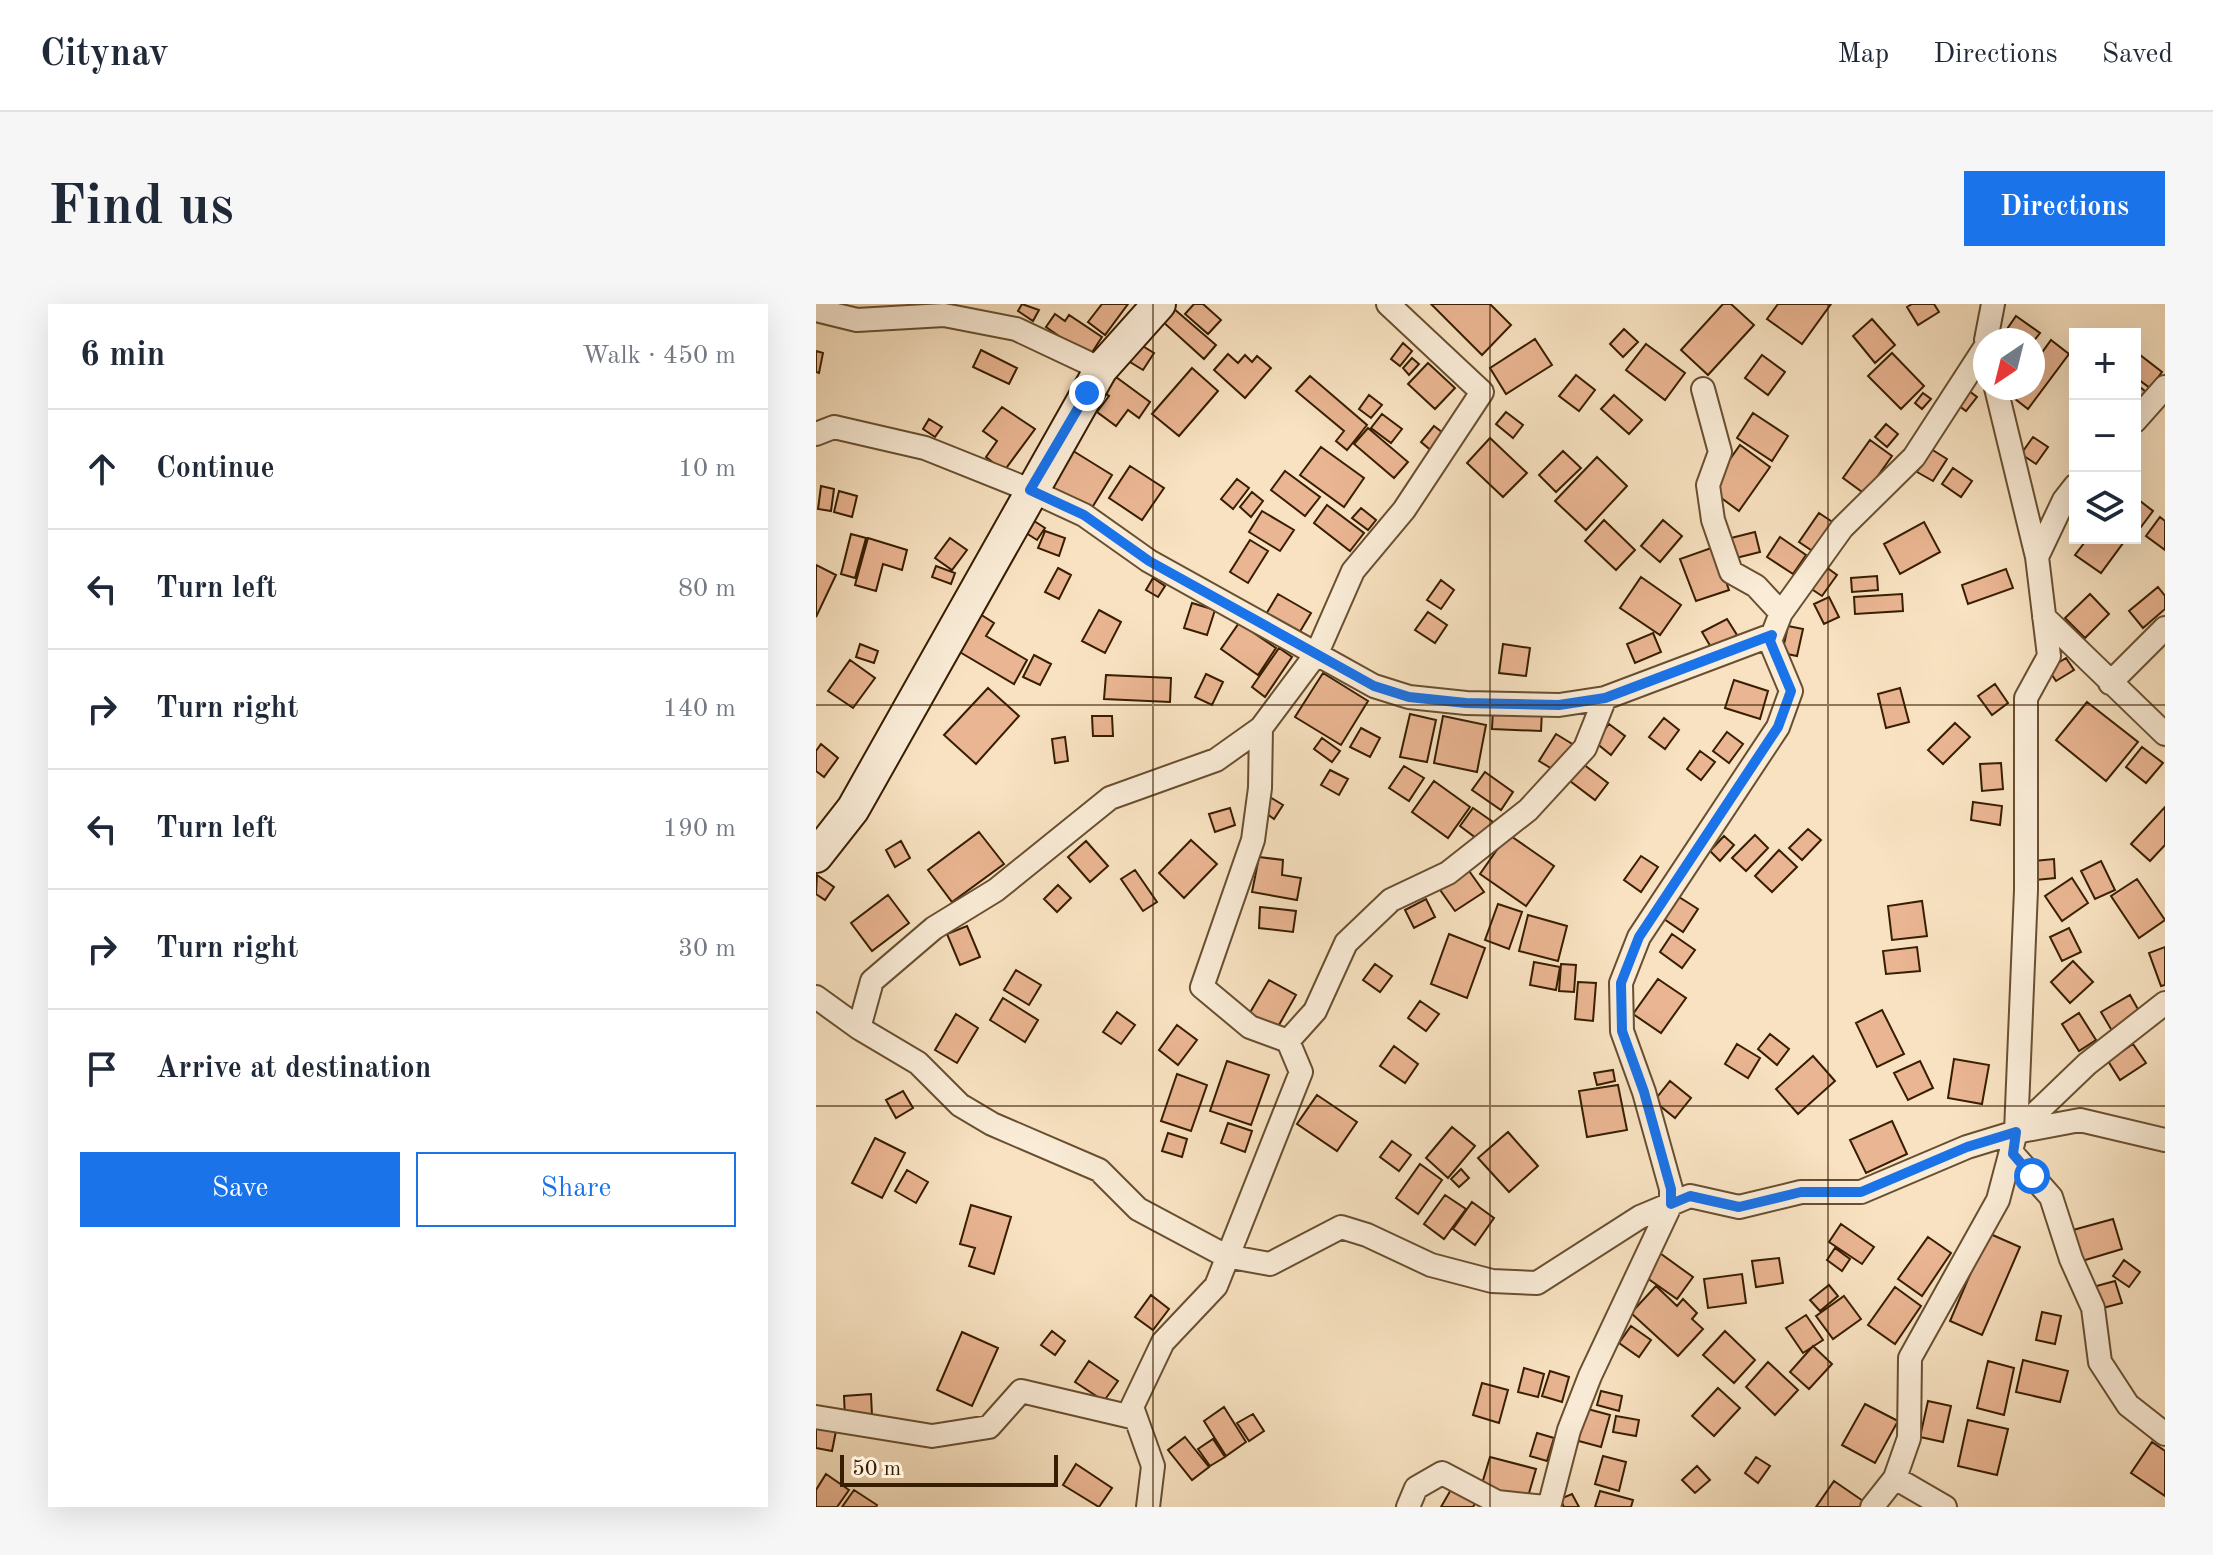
<!DOCTYPE html>
<html lang="en">
<head>
<meta charset="utf-8">
<style>
	:root { --surface:#fff; --page:#f6f6f7; --text:#1f2937; --muted:#747a83; --line:#e0e1e3; --accent:#1a73e8 }
	body { margin:0; font-family:"Old Standard TT",serif; background:var(--page); color:var(--text) }
	.controls { position:absolute; right:24px; top:24px; display:grid; overflow:hidden; border-radius:0px; box-shadow:0 8px 32px #0002 }
	.controls button { width:72px; height:72px; display:grid; place-items:center; padding:0; border:0; border-bottom:2px solid var(--line); background:var(--surface); color:var(--text); font:40px sans-serif }
	.compass { position:absolute; left:1157px; top:24px; width:72px; height:72px; border-radius:50%; background:var(--surface); box-shadow:0 8px 32px #0002; rotate:215deg }
	.scale { position:absolute; left:24px; bottom:20px; width:218px; box-sizing:border-box; padding-left:8px; border:4px solid #381e00; border-top:0; font-size:22px; line-height:28px; white-space:nowrap; color:#381e00; -webkit-text-stroke:6px #faecd7; paint-order:stroke }
	.stop { position:absolute; width:24px; height:24px; margin:-18px; border:6px solid #1a73e8; border-radius:50%; background:#fff }
	.stop.end { background:#1a73e8; border-color:#fff; box-shadow:0 2px 8px #0008 }
	.list { margin:0; padding:0; list-style:none }
	h2 { display:flex; justify-content:space-between; align-items:center; height:104px; margin:0; padding:0 32px; font-size:34px }
	h2 small { font-size:26px; font-weight:400; color:var(--muted) }
	.list li { display:grid; grid-template-columns:52px 1fr auto; gap:24px; align-items:center; box-sizing:border-box; height:120px; padding:0 32px; border-top:2px solid var(--line) }
	.list b { display:block; font-size:30px; white-space:nowrap }
	.list em { font-size:26px; font-style:normal; color:var(--muted) }
	.actions { display:flex; gap:16px; padding:24px 32px }
	.actions a { flex:1; padding:18px 0; border:2px solid var(--accent); border-radius:0px; text-align:center; font-size:28px; color:var(--accent) }
	.actions .main { background:var(--accent); color:#fff }
	.icon { flex:none; width:44px; height:44px; fill:none; stroke:currentColor; stroke-width:2; stroke-linecap:round; stroke-linejoin:round }
	.map { position:relative; flex:none; width:1349px; height:1203px; overflow:hidden; border-radius:0px }
	header { display:flex; align-items:center; gap:48px; box-sizing:border-box; height:112px; padding:0 40px; background:var(--surface); border-bottom:2px solid var(--line) }
	header strong { font-size:38px }
	nav { display:flex; gap:44px; margin-inline-start:auto; font-size:28px }
	.intro { display:flex; align-items:center; justify-content:space-between; box-sizing:border-box; height:192px; padding:0 48px }
	h1 { margin:0; font-size:56px }
	.button { padding:20px 36px; border-radius:0px; background:var(--accent); color:#fff; font-size:28px; font-weight:700 }
	main { display:flex; gap:48px; padding:0 48px }
	aside { flex:1; background:var(--surface); border-radius:0px; box-shadow:0 8px 32px #0002 }
	.map>svg:first-child { display:block }
	.building { fill:#eab592; stroke:#381e00; stroke-width:2 }
	.lines { fill:none; stroke-linecap:round; stroke-linejoin:round }
	.street-casing { stroke:#684f30; stroke-width:26 }
	.secondary-casing { stroke:#381e00; stroke-width:36 }
	.street { stroke:#faecd7; stroke-width:22 }
	.secondary { stroke:#faecd7; stroke-width:32 }
	.route { stroke:#1a73e8; stroke-width:10 }
	.grid { fill:none; stroke:#381e00; stroke-width:2; stroke-opacity:0.55 }
</style>
</head>
<body>
<header>
<strong>Citynav</strong>
<nav><a>Map</a><a>Directions</a><a>Saved</a></nav>
</header>
<div class="intro"><h1>Find us</h1><a class="button">Directions</a></div>
<main>
<aside>
<h2>6 min<small>Walk · 450 m</small></h2>
<ul class="list">
<li><svg class="icon" aria-label="ahead" viewBox="0 0 24 24"><path d="M12 20V5M6 11l6-6 6 6"/></svg><div><b>Continue</b></div><em>10 m</em></li>
<li><svg class="icon" aria-label="left" viewBox="0 0 24 24"><path d="M17 20v-9H6M10 6l-5 5 5 5"/></svg><div><b>Turn left</b></div><em>80 m</em></li>
<li><svg class="icon" aria-label="right" viewBox="0 0 24 24"><path d="M7 20v-9h11M14 6l5 5-5 5"/></svg><div><b>Turn right</b></div><em>140 m</em></li>
<li><svg class="icon" aria-label="left" viewBox="0 0 24 24"><path d="M17 20v-9H6M10 6l-5 5 5 5"/></svg><div><b>Turn left</b></div><em>190 m</em></li>
<li><svg class="icon" aria-label="right" viewBox="0 0 24 24"><path d="M7 20v-9h11M14 6l5 5-5 5"/></svg><div><b>Turn right</b></div><em>30 m</em></li>
<li><svg class="icon" aria-label="arrive" viewBox="0 0 24 24"><path d="M6 21V4h12l-3 4 3 4H6"/></svg><div><b>Arrive at destination</b></div></li>
</ul>
<div class="actions"><a class="main">Save</a><a>Share</a></div>
</aside>
<div class="map">
<svg width="1349" height="1203" viewBox="0 0 1349 1203">
	<rect width="100%" height="100%" fill="#f8e2c1"/>
	<filter id="stains"><feTurbulence type="fractalNoise" baseFrequency=".0025" numOctaves="4"/><feColorMatrix values="0 0 0 0 .2 0 0 0 0 .09 0 0 0 0 .02 0 0 0 .5 -.17"/></filter>
	<radialGradient id="worn" r=".72"><stop offset=".6" stop-color="#630" stop-opacity="0"/><stop offset="1" stop-color="#630" stop-opacity=".3"/></radialGradient>
	<!-- building -->
	<path class="building" d="M206,0l17,6 -6,11 -15,-10z
		M286,0h26l-23,31 -17,-13z
		M378,0h9l18,16 -13,14 -23,-20z
		M615,0h59l21,21 -29,30z
		M907,0h8l23,21 -46,50 -27,-25z
		M962,0h53l-29,40 -35,-25z
		M1096,0h22l5,8 -21,13 -11,-18z
		M357,4l43,37 -12,14 -42,-38z
		M239,10l10,7 4,-6 33,22 -13,20 -43,-30z
		M1200,12l24,17 -7,9 -17,-2 -11,-8z
		M1056,15l23,26 -20,18 -22,-27z
		M808,25l14,13 -15,15 -13,-13z
		M719,35l17,26 -46,29 -16,-26z
		M1235,36l18,14 -41,55 -18,-14 5,-7h18v-23z
		M587,39l9,8 -12,15 -9,-7z
		M830,40l39,29 -20,27 -39,-30z
		M325,41l13,8 -11,17 -13,-8z
		M165,46l36,18 -8,16 -36,-17z
		M0,47l7,2 -4,20 -3,-1z
		M1319,47l27,21 -12,16 -15,-11z
		M1076,49l32,33 -23,23 -33,-33z
		M412,50l10,9 7,-8 7,7 5,-6 14,12 -26,30 -31,-28z
		M946,51l23,17 -17,23 -23,-17z
		M596,54l7,6 -10,11 -6,-7z
		M612,59l27,25 -20,21 -27,-25z
		M376,64l26,23 -39,45 -27,-22z
		M760,71l19,15 -16,21 -20,-15z
		M494,72l57,49 -20,25 -11,-9 8,-10 -48,-40z
		M300,73l34,25 -11,16 -11,-8 -12,16 -19,-14 12,-16 -4,-3z
		M1319,79l11,9 -11,15z
		M1149,84l12,9 -11,14 -12,-9z
		M1107,89l8,6 -9,10 -7,-6z
		M553,91l13,10 -11,13 -12,-9z
		M798,91l28,25 -13,14 -28,-25z
		M186,103l33,22 -31,42 -18,-14 11,-16 -14,-10z
		M690,108l17,13 -10,13 -17,-14z
		M937,109l35,23 -16,25 -35,-23z
		M566,110l20,15 -11,14 -20,-15z
		M113,115l13,8 -7,10 -12,-8z
		M1070,120l12,10 -11,13 -12,-10z
		M618,122l13,10 -14,16 -12,-10z
		M552,124l40,34 -14,16 -40,-34z
		M1217,133l15,10 -12,17 -15,-10z
		M674,134l37,35 -24,24 -36,-34z
		M1054,136l22,16 -27,38 -22,-16z
		M924,141l30,22 -31,44 -30,-22z
		M505,143l43,31 -20,29 -44,-32z
		M254,145l42,26 -22,36 -42,-26z
		M1115,145l16,10 -14,22 -16,-9z
		M747,147l18,17 -25,24 -17,-17z
		M781,153l30,29 -41,44 -31,-29z
		M314,162l34,22 -22,32 -33,-22z
		M1137,164l19,13 -11,16 -19,-13z
		M469,167l35,26 -15,19 -34,-26z
		M421,175l12,9 -16,21 -12,-10z
		M5,182l13,3 -3,22 -13,-2z
		M23,187l18,5 -5,21 -18,-5z
		M436,188l11,9 -12,16 -11,-10z
		M1319,193l18,14 -15,20 -3,-2z
		M511,201l37,28 -14,18 -36,-28z
		M545,204l15,12 -8,10 -16,-12z
		M446,207l32,19 -14,21 -31,-19z
		M1003,209l18,12 -20,29 -18,-12z
		M1344,213l5,4v29l-19,-14z
		M215,215l14,9 -8,12 -14,-9z
		M788,216l31,30 -19,20 -31,-29z
		M847,216l19,16 -22,26 -19,-16z
		M1108,218l16,30 -40,22 -16,-30z
		M229,227l20,7 -6,18 -21,-8z
		M939,228l5,20 -24,6 -5,-20z
		M35,230l15,4 -11,40 -14,-4z
		M964,233l26,18 -13,19 -26,-17z
		M52,234l39,12 -5,20 -19,-6 -7,27 -21,-6z
		M134,234l17,12 -15,20 -17,-12z
		M1272,234h37l1,1 -25,34 -26,-18z
		M434,236l18,11 -20,32 -18,-11z
		M898,243l15,43 -33,11 -16,-42z
		M1006,260l15,11 -15,21 -15,-10z
		M0,261l20,10 -20,42z
		M120,262l19,7 -4,11 -19,-7z
		M242,264l13,7 -12,24 -14,-7z
		M1190,265l7,19 -45,16 -6,-19z
		M1061,272l1,14 -26,2 -1,-14z
		M825,273l40,28 -21,30 -40,-27z
		M337,274l12,8 -7,11 -12,-7z
		M625,276l13,10 -13,19 -14,-9z
		M1342,283l7,9v13l-22,19 -14,-17z
		M462,290l33,19 -13,22 -33,-19z
		M1086,290l1,17 -48,3 -1,-17z
		M1274,290l19,20 -24,24 -20,-20z
		M1013,293l10,20 -15,7 -10,-20z
		M376,299l23,7 -8,25 -23,-7z
		M283,306l22,12 -16,31 -23,-12z
		M612,308l19,13 -12,18 -20,-13z
		M164,310l14,9 -8,13 41,24 -13,24 -56,-33z
		M911,315l10,16 -25,14 -10,-17z
		M423,319l37,25 -18,27 -37,-26z
		M972,322l15,3 -6,27 -15,-3z
		M837,329l8,19 -26,11 -8,-19z
		M44,340l18,7 -4,12 -18,-6z
		M687,340l27,4 -4,28 -27,-3z
		M463,344l13,9 -27,40 -13,-10z
		M218,351l17,9 -11,21 -17,-8z
		M1250,354l8,12 -18,11 -8,-12z
		M34,356l25,18 -22,30 -25,-17z
		M507,369l45,28 -27,44 -46,-28z
		M390,370l17,8 -11,23 -17,-8z
		M290,371l65,3 -1,24 -66,-3z
		M918,376l34,11 -8,28 -35,-11z
		M1179,380l13,19 -16,12 -14,-19z
		M172,384l31,28 -43,48 -32,-29z
		M1084,384l9,34 -23,6 -8,-34z
		M1271,398l51,40 -32,39 -50,-41z
		M677,404l49,2 -1,21 -49,-2z
		M594,410l26,6 -9,42 -27,-5z
		M276,412h20l1,20h-20z
		M627,412l43,9 -9,47 -43,-9z
		M848,414l15,12 -14,19 -16,-12z
		M1139,419l15,14 -27,27 -15,-14z
		M793,420l16,12 -14,19 -16,-13z
		M545,424l19,10 -10,19 -20,-10z
		M911,428l16,12 -14,19 -16,-12z
		M740,430l18,11 -17,27 -18,-11z
		M249,433l3,24 -13,2 -3,-24z
		M506,434l18,13 -8,11 -18,-13z
		M5,440l17,14 -14,19 -8,-6v-20z
		M1326,443l21,16 -17,20 -20,-16z
		M884,447l15,11 -14,18 -14,-11z
		M1185,459l2,26 -21,2 -2,-27z
		M767,460l25,19 -13,17 -25,-19z
		M588,462l20,12 -15,23 -20,-13z
		M514,466l18,9 -9,16 -18,-10z
		M669,468l28,20 -12,18 -29,-20z
		M618,477l36,26 -22,31 -36,-26z
		M452,492l15,9 -9,14 -14,-10z
		M1157,498l29,4 -2,19 -29,-5z
		M1349,503v38l-15,16 -19,-17z
		M414,504l5,17 -20,7 -6,-18z
		M657,504l20,14 -13,19 -20,-15z
		M992,525l13,11 -19,20 -13,-12z
		M163,528l25,32 -52,38 -24,-32z
		M692,530l46,32 -28,40 -46,-32z
		M939,531l13,13 -22,23 -14,-13z
		M908,532l10,9 -14,16 -10,-10z
		M375,536l26,24 -33,34 -25,-25z
		M85,537l9,17 -15,9 -9,-17z
		M270,537l22,25 -18,16 -22,-25z
		M963,546l18,17 -25,25 -17,-16z
		M825,552l17,11 -17,25 -17,-12z
		M443,553l24,3 -1,15 19,3 -4,22 -45,-8z
		M1238,555l1,19 -19,2 -2,-19z
		M1285,557l14,29 -20,9 -14,-28z
		M651,564l17,24 -29,19 -17,-24z
		M319,566l22,32 -14,9 -22,-32z
		M1,571l17,12 -9,13 -9,-6z
		M1256,574l16,25 -26,18 -17,-25z
		M1321,575l28,41 -26,18 -28,-42z
		M242,581l13,13 -14,14 -13,-13z
		M72,591l21,28 -37,28 -21,-28z
		M863,593l19,12 -15,23 -19,-13z
		M610,595l9,18 -21,11 -9,-18z
		M1106,597l5,35 -35,4 -4,-34z
		M682,600l24,8 -13,37 -24,-9z
		M444,603l36,4 -3,21 -34,-4z
		M712,611l39,11 -9,35 -39,-10z
		M151,622l13,31 -20,8 -13,-31z
		M1253,624l12,24 -19,9 -12,-24z
		M633,630l36,14 -18,50 -36,-14z
		M856,630l23,16 -13,18 -22,-16z
		M1101,643l3,24 -34,3 -3,-23z
		M1349,643v38l-4,1 -12,-33z
		M1257,657l20,21 -23,21 -19,-21z
		M718,658l26,5 -4,23 -26,-5z
		M559,660l17,12 -12,16 -17,-12z
		M745,660l15,1 -2,27 -15,-1z
		M200,666l25,15 -12,20 -25,-15z
		M842,675l28,19 -25,35 -28,-19z
		M453,676l27,15 -21,37 -27,-16z
		M762,678l18,1 -3,38 -18,-2z
		M1314,691l14,25 -29,16 -14,-24z
		M187,694l35,22 -13,22 -35,-22z
		M604,697l19,13 -13,17 -18,-13z
		M1066,706l22,44 -27,13 -21,-44z
		M301,708l18,13 -14,19 -18,-12z
		M1263,709l17,27 -17,11 -17,-27z
		M140,710l22,14 -21,35 -22,-13z
		M361,721l20,15 -19,25 -19,-15z
		M954,730l19,15 -12,16 -19,-16z
		M921,740l23,14 -12,20 -23,-14z
		M1317,740l13,19 -26,17 -12,-19z
		M578,742l24,18 -13,19 -25,-17z
		M997,752l22,25 -37,33 -22,-25z
		M1138,755l35,6 -7,39 -34,-6z
		M411,757l42,14 -18,50 -41,-14z
		M1104,757l13,27 -25,12 -14,-27z
		M797,766l2,11 -18,4 -3,-12z
		M361,770l30,11 -16,46 -30,-10z
		M854,777l21,17 -16,20 -21,-17z
		M802,781l9,45 -40,7 -8,-46z
		M87,787l10,17 -17,10 -10,-18z
		M501,791l40,27 -20,29 -40,-27z
		M1076,817l15,33 -41,19 -16,-33z
		M412,819l24,8 -7,21 -24,-9z
		M636,823l23,19 -27,32 -22,-20z
		M692,828l30,34 -29,26 -31,-34z
		M352,829l19,6 -5,18 -20,-6z
		M59,834l30,15 -23,45 -30,-15z
		M576,837l19,14 -12,16 -19,-14z
		M604,860l22,16 -24,34 -22,-16z
		M645,865l8,9 -10,9 -8,-8z
		M91,866l21,12 -12,21 -21,-12z
		M629,891l21,14 -22,30 -20,-15z
		M656,898l22,16 -19,27 -22,-16z
		M155,901l40,12 -17,57 -25,-8 6,-18 -15,-4z
		M1297,915l9,30 -40,12 -9,-31z
		M1025,920l33,23 -12,17 -33,-22z
		M1172,929l32,14 -38,88 -32,-14z
		M1112,933l23,16 -29,43 -24,-17z
		M1019,944l15,11 -8,12 -15,-11z
		M841,947l36,26 -16,22 -37,-26z
		M963,954l4,25 -27,4 -4,-26z
		M1308,956l16,12 -11,15 -16,-11z
		M926,970l4,29 -38,5 -4,-29z
		M1299,977l7,22 -23,6 -6,-22z
		M1013,981l9,11 -18,15 -10,-11z
		M840,982l21,20 6,-7 14,14 -5,6 11,10 -25,27 -47,-43z
		M1079,983l26,19 -26,38 -27,-19z
		M335,991l18,14 -16,21 -18,-13z
		M1028,992l17,23 -28,20 -17,-23z
		M1226,1008l19,4 -6,28 -19,-4z
		M990,1011l17,25 -20,13 -17,-25z
		M815,1022l20,14 -12,17 -20,-14z
		M236,1027l13,10 -10,14 -14,-10z
		M909,1027l30,29 -21,23 -31,-28z
		M146,1028l36,16 -26,58 -35,-16z
		M997,1042l19,18 -23,25 -19,-17z
		M1207,1056l45,11 -8,31 -44,-10z
		M273,1057l29,20 -14,20 -29,-19z
		M1172,1057l26,7 -10,47 -27,-7z
		M952,1058l30,28 -23,25 -29,-28z
		M708,1064l20,6 -6,23 -20,-5z
		M734,1067l19,6 -7,25 -20,-6z
		M666,1079l26,7 -9,33 -26,-8z
		M902,1084l22,20 -26,28 -22,-20z
		M785,1087l21,5 -3,15 -22,-6z
		M55,1090l1,22 -27,2 -1,-22z
		M1112,1097l23,5 -8,36 -23,-5z
		M1049,1100l33,17 -23,42 -33,-18z
		M408,1103l22,35 -20,14 -22,-35z
		M768,1104l26,7 -9,32 -26,-7z
		M437,1110l11,17 -15,10 -12,-18z
		M800,1112l23,4 -3,16 -23,-4z
		M1152,1116l40,9 -11,46 -39,-9z
		M0,1123l20,4 -4,20 -16,-3z
		M721,1129l17,5 -7,23 -17,-5z
		M369,1133l24,30 -17,13 -24,-30z
		M397,1135l12,18 -15,9 -12,-17z
		M1336,1138l13,9v45l-34,-23z
		M787,1152l23,6 -7,29 -24,-7z
		M674,1153l46,12 -9,31 -46,-13z
		M940,1153l14,9 -12,17 -13,-10z
		M260,1160l36,24 -13,19 -36,-22z
		M881,1162l13,14 -15,13 -13,-13z
		M10,1170l23,16 -12,17h-21v-17z
		M1018,1177l32,22 -2,4h-48z
		M637,1182l24,14 -4,7h-32z
		M38,1186l23,15 -1,2h-34z
		M784,1187l33,9 -2,7h-36z
		M756,1190l7,13h-15l-4,-8z"/>
	<g class="lines">
		<defs>
			<path id="street" d="M0,6l41,10 87,-5 72,14 85,40
				M1170,36l7,-36
				M887,85l17,63 -12,33 5,35 18,52 25,14 25,27
				M1319,117l30,-34
				M0,130l18,-7 91,21 105,42 54,25 65,46 225,125 35,11 57,6 93,2 46,-7 167,-63
				M1221,253l27,-57 11,-14
				M1228,313l121,117
				M1294,379l55,-55
				M0,693l43,31 13,-47 62,-53 62,-38 114,-92 106,-38 45,-32
				M43,724l59,35 42,42 32,19 107,46 39,39 88,47 44,8 71,-37 26,8 64,30 61,16 45,2 103,-66 50,-21 49,11 62,-15h60l106,-45 49,-15 71,-68 78,-61
				M472,737l27,-30 31,-68 45,-43 57,-27 80,-63 57,-62 20,-50
				M1200,828l64,-12 85,20
				M1197,850l38,43 20,62 22,49 7,54 28,43 37,29
				M0,1113l116,19 57,-9 32,-36 115,27
				M1079,1174l50,29
				M332,1203l5,-41 -21,-59 31,-65 53,-56 85,-214 -13,-31 -38,-14 -48,-40 51,-147 7,-52 1,-60 56,-75 36,-82 51,-61 78,-118 -94,-88
				M592,1203l8,-19 26,-15 55,29 48,5
				M733,1203l20,-77 21,-54 81,-172v-15l-27,-97 -22,-61 -1,-48 18,-46 139,-210 13,-36 -21,-50 11,-28 61,-85 72,-71 70,-108
				M1056,1203l23,-29 14,-40 1,-80 88,-158 18,-68 10,-242v-192l23,-42 -12,-99 -41,-169"/>
			<path id="secondary" d="M0,552l37,-47 248,-440 58,-65"/>
		</defs>
		<!-- street casing -->
		<use href="#street" class="street-casing"/>
		<!-- secondary casing -->
		<use href="#secondary" class="secondary-casing"/>
		<!-- street -->
		<use href="#street" class="street"/>
		<!-- secondary -->
		<use href="#secondary" class="secondary"/>
	</g>
	<g class="lines">
		<!-- route -->
		<path class="route" d="M271,89l-57,97 54,25 65,46 225,125 35,11 57,6 93,2 46,-7 167,-63 -2,6 21,50 -13,36 -139,210 -18,46 1,48 22,61 27,97v15l19,-8 49,11 62,-15h60l106,-45 49,-15 -3,22 19,22"/>
	</g>
	<!-- grid -->
	<path class="grid" d="M337,0v1203M674,0v1203M1012,0v1203M0,401h1349M0,802h1349"/>
	<rect width="100%" height="100%" filter="url(#stains)"/>
	<rect width="100%" height="100%" fill="url(#worn)"/>
</svg>
<div class="controls">
<button>+</button>
<button>−</button>
<button><svg class="icon" aria-label="layers" viewBox="0 0 24 24"><path d="M12 4l9 5-9 5-9-5zM3 14l9 5 9-5"/></svg></button>
</div>
<svg class="compass" viewBox="-18 -18 36 36"><path d="M0-13l5 13h-10z" fill="#e53935"/><path d="M0 13l5-13h-10z" fill="#747a83"/></svg>
<div class="scale">50 m</div>
<div class="stop" style="left:1216px;top:872px"></div>
<div class="stop end" style="left:271px;top:89px"></div>
</div>
</main>
</body>
</html>
